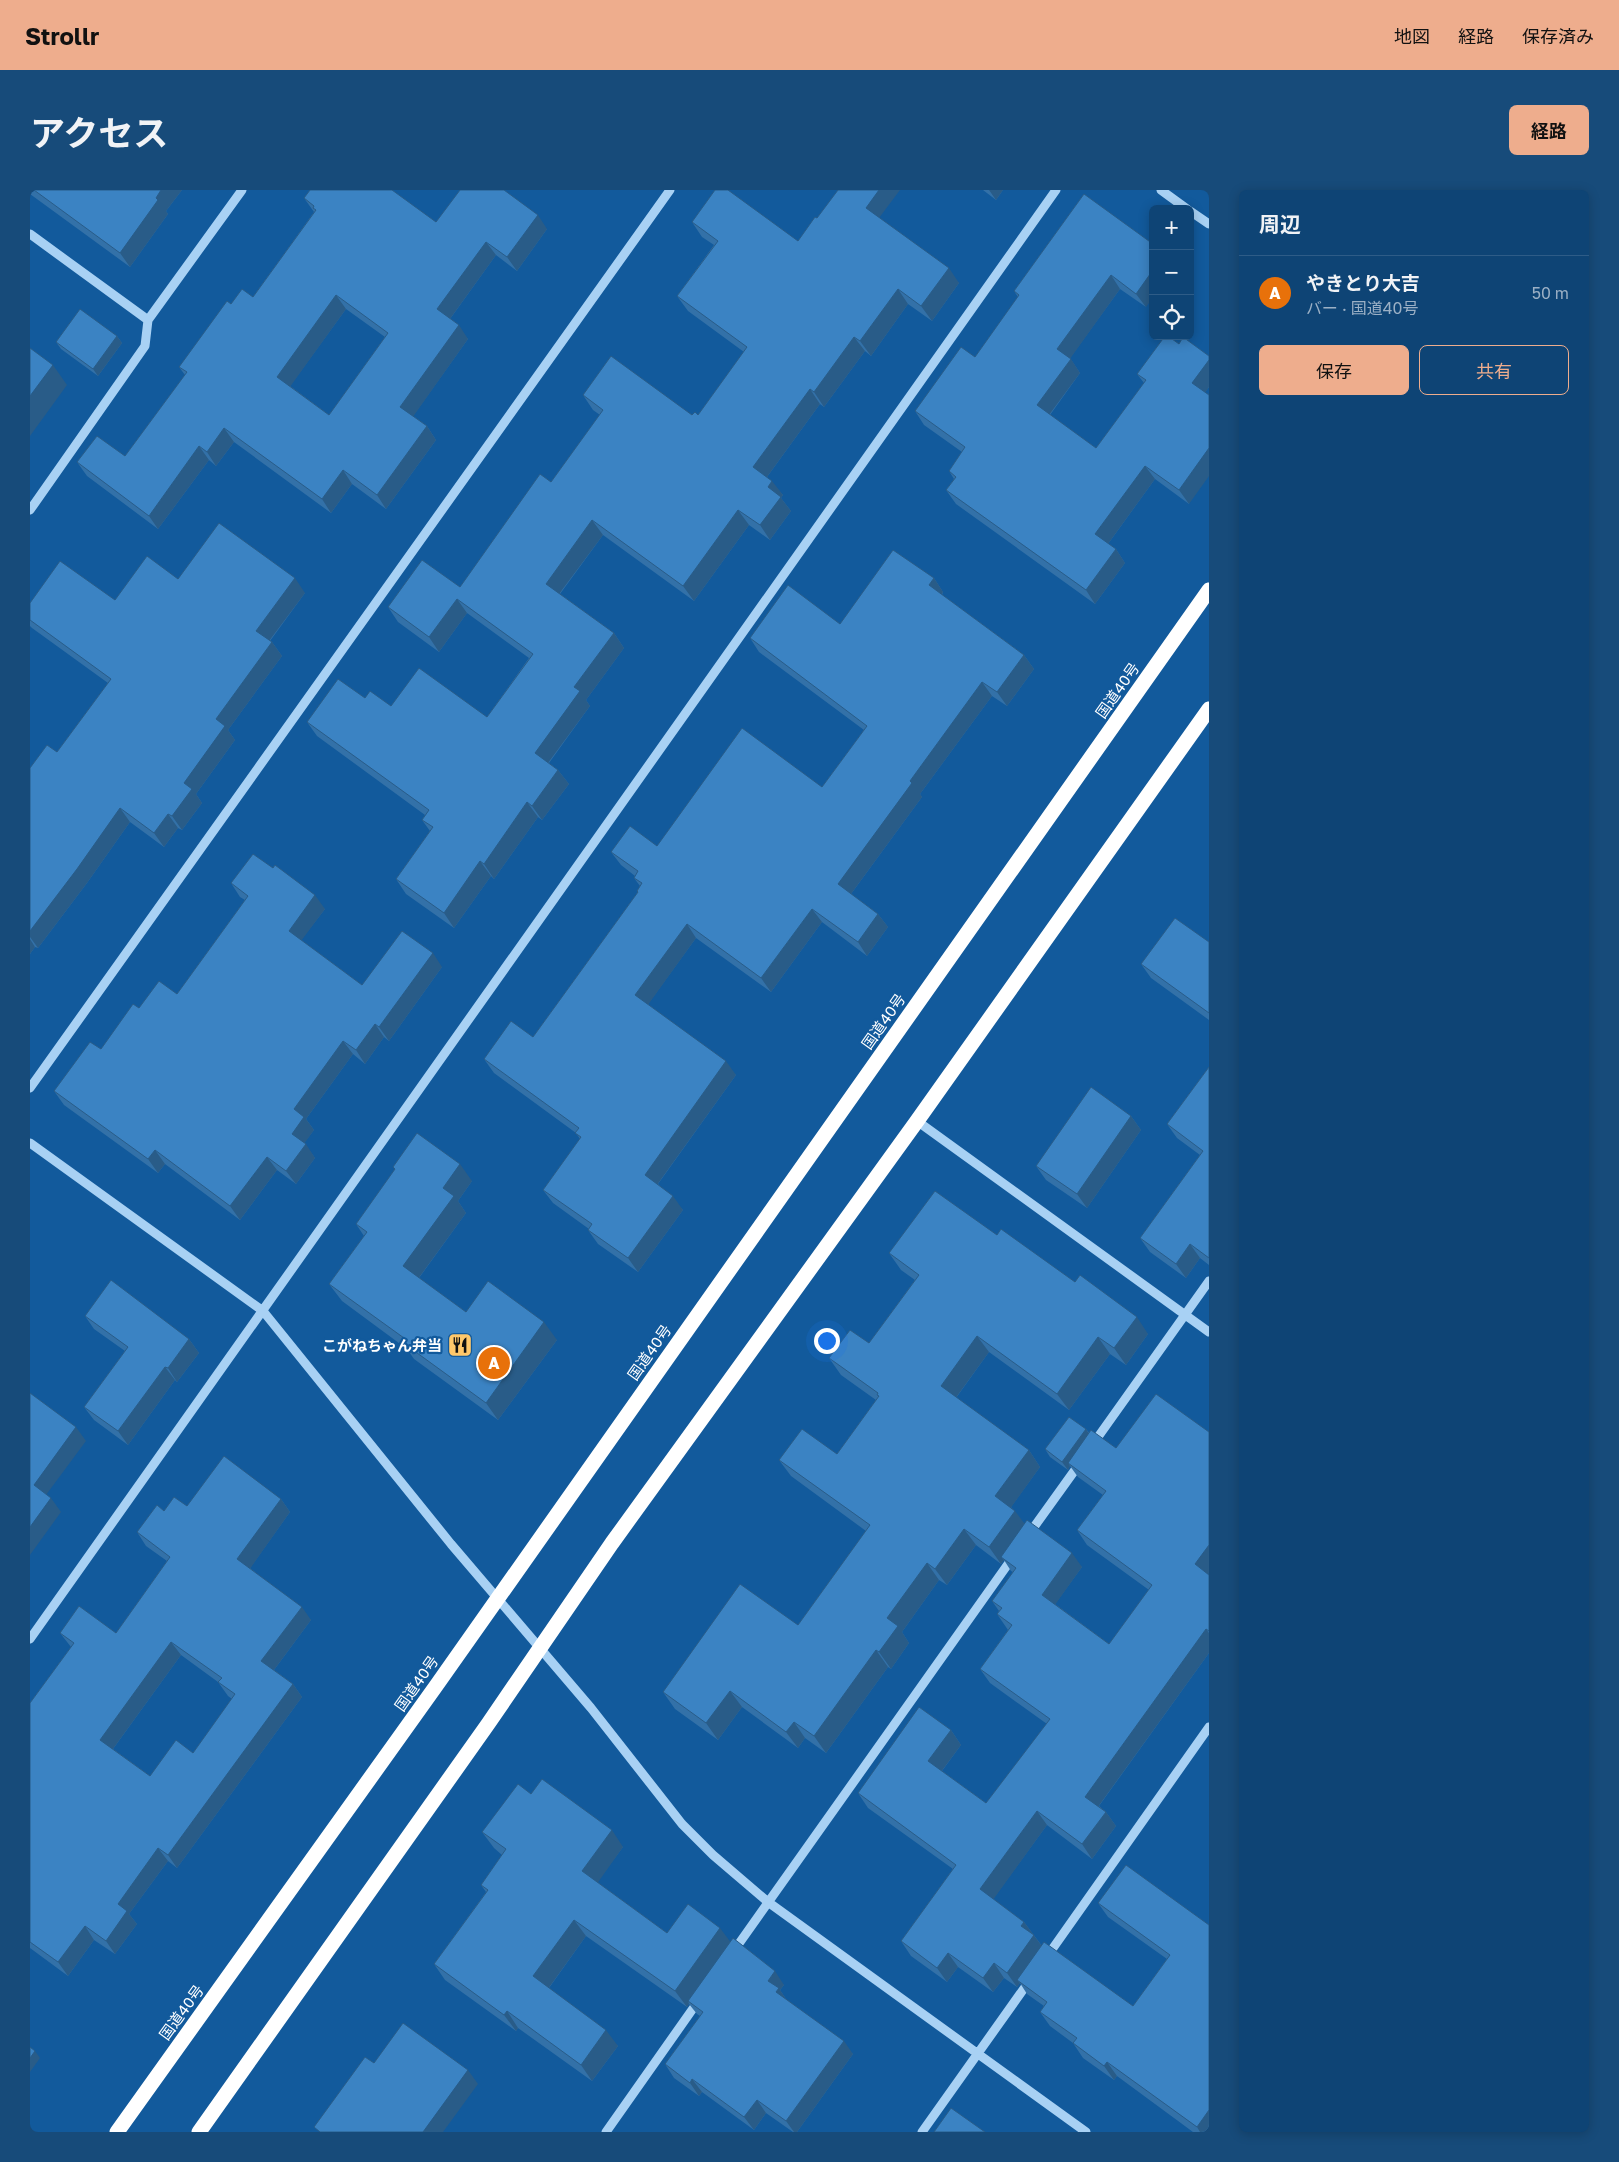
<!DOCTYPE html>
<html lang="ja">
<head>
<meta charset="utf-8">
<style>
	:root { --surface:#0e4475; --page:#174b7a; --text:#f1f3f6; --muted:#9bb0c5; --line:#2e5c87; --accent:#eead8d }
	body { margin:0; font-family:"Golos Text","Noto Sans JP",sans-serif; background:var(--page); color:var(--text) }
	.controls { position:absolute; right:15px; top:15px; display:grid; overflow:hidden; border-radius:8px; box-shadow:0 2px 12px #0003 }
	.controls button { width:45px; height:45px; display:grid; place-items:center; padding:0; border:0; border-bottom:1px solid var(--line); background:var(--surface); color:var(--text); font:25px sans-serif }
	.you { position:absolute; left:796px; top:1150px; width:18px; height:18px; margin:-12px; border:4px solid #fff; border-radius:50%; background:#1a73e8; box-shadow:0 0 0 8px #1a73e833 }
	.badge { display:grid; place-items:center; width:32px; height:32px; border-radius:50%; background:var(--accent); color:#fff; font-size:16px; font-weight:700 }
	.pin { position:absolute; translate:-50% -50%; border:2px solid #fff; box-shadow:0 1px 5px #0006 }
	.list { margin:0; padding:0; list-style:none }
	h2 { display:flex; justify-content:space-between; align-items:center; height:65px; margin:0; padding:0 20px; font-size:21px }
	h2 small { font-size:16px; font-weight:400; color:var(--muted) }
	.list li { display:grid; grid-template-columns:32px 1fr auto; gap:15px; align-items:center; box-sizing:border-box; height:75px; padding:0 20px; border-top:1px solid var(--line) }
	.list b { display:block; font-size:19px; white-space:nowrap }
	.list p { margin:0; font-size:16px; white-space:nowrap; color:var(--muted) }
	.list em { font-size:16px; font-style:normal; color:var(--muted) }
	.actions { display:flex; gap:10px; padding:15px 20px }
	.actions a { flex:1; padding:11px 0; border:1px solid var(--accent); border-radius:8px; text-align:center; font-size:18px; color:var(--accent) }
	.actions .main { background:var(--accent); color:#111 }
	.icon { flex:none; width:28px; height:28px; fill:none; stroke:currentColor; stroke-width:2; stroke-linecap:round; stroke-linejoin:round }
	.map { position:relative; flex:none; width:1179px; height:1942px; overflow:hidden; border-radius:8px }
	header { display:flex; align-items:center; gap:30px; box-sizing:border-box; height:70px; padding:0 25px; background:var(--accent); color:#111 }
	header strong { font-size:24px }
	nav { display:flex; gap:28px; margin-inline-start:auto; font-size:18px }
	.intro { display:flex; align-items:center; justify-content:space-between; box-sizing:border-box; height:120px; padding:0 30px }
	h1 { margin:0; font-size:35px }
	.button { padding:12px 22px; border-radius:8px; background:var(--accent); color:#111; font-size:18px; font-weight:700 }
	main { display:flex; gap:30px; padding:0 30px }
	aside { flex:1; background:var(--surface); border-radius:8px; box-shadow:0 2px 12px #0003 }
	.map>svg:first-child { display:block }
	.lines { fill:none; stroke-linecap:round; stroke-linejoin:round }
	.minor { stroke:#a8d1f4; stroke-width:9 }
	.highway { stroke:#fff; stroke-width:15 }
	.wall { fill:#3371a8; fill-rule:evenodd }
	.shaded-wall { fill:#295c88 }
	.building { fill:#3b83c3; stroke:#295c88; fill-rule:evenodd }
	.labels { text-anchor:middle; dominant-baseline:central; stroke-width:4.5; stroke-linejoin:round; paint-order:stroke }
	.street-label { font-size:15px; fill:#fff; stroke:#125a9c }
	.poi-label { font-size:15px; font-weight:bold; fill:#fff; stroke:#125a9c; text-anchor:end }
</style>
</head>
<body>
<header>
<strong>Strollr</strong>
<nav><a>地図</a><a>経路</a><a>保存済み</a></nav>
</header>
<div class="intro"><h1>アクセス</h1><a class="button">経路</a></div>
<main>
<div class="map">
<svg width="1179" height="1942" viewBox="0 0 1179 1942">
	<rect width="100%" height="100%" fill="#125a9c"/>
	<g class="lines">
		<!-- minor -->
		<path class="minor" d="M1131,0l26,19
			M1160,21l19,13
			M0,44l118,86 94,-130
			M0,320l115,-164 3,-26
			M0,898l640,-898
			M887,931l292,211
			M0,953l233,168 188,233 140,164 91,116 31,31 55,47 318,230
			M1063,1254l116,-163
			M999,1344l51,-71
			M0,1449l1026,-1449
			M703,1762l280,-395
			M1016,1768l163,-231
			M576,1942l93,-132
			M892,1942l108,-152"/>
		<!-- highway -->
		<path class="highway" d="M87,1942l319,-446 773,-1096
			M169,1942l289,-408 124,-181 305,-422 292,-412"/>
	</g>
	<!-- wall -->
	<path class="wall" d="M0,0h152l-16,21 2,3 -38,53 -100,-73z
		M953,0h20l-7,10z
		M1054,4l62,113 -26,-18 -50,69 10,15 -30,42 46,33 48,-65 -7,-9 72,13 -4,5 -16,112 -34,-25 -47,65 8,5 9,14 -30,41 -139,-100 -10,-14 8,-11 -5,-8 13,-19 -38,-27 -9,-14 60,-54 43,-60 -4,-6z
		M274,8l132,24 111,7 -30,42 -21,-16 -46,64 18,20 -55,77 14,10 9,14 -50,69 -34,-25 -21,29 -97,-71 -18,24 -7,-6 -51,69 -71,-53 -10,-14 48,-6 60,-81 -6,-8 52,-63 22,-7 61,-85zM316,119l39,28 -56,78 -39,-29z
		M787,28h62l80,65 -27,38 -24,-17 -37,52 -6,-5 -41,56 -4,-3 -53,73 16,18 -2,3 10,13 -21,29 -21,-15 -55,76 -91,-66 -43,59 54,39 10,15 -38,52 4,6 -41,57 9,7 11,14 -27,36 -4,-3 -44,62 -3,-3 -37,52 -48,-34 -10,-15 34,-48 -8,-11 3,-5 -108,-79 -10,-14 58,-24 26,8 96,11 42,-59 -62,-45 -28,39 -41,-30 -10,-15 72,-20 91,-105 49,-67 -7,-5 -10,-15 109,20h6l46,-63 -56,-41 -11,-15 37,-51 -12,-8 -10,-15 106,19z
		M87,146l5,7 -24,33 -37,-27 -5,-7z
		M904,388l9,14 -1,3 82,60 10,14 -27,37 -15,-10 -72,98 2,3 -71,97 27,20 10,13 -21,29 -45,-34 -51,70 -75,-54 -48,66 88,71 -78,109 25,26 -45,62 -40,-28 -10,-14 1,-1 -36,-26 -10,-13 37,-51 -4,-6 -82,-60 -10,-14 49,-22 105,-145 -1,-1 3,-5 -6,-8 1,-2 -14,-11 -10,-13 46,-6 165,-59 42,-57 -105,-78 -9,-14 90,-14z
		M148,389l127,14 -35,48 2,1 10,14 -54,74 7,10 -39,54 6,9 -20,27 -4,-2 -14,19 -34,-25 -43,61 -49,65 -3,-1 -5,7v-186l27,-16 51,-69 -76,-55 -2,-2v-23l85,-3z
		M201,693l94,26 -24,31 61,45 80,-18 -53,74 -5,-4 -19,27 -12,-10 -47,65 8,11 -10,13 11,15 -19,26 -19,-14 -37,50 -75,-56 -7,9 -94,-68 -10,-14 47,-42 38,-41 38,-14 68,-94 -5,-3z
		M1179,752v78l-58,-42 -10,-14z
		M1179,877v198l-9,-7 -14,20 -36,-26 -10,-14 60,-83 -23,-17 -10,-14z
		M1101,926l10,14 -54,78 -41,-28 -10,-14z
		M363,977l79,14 -14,20 8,12 -47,65 47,34 91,28 -59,80 -84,-61 -7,-10 -65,-48 -13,-17 35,-48 -8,-12 39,-54z
		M967,1045l78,47 73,52 -22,31 -16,-11 -41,56 -80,-58 -33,46 73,52 11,17 -29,40 13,17 58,43 -27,37 54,40 40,-54 -62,-45 -10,-15 26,-35 -25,-18 -8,-11 -2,4 -18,-13 -5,-8 41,-20 123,146v78l-110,153 7,6 10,14 -24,33 -45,-34 -54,74 31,23 18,24 91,60 34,-47 -59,-42 -10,-14 111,22v207h-16l-76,-56 -3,4 -31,-22 -10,-15 -23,-17 -10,-14 4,-6 -17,-12 -7,-11 -3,4 -13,-9 -11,14 -35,-25 -11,15 -36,-26 -10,-15 52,-72 -85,-61 -10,-15 93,-63 10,15 -19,26 44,32 61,-79 -57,-41 -10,-14 28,-39 -11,-16 2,-3 -7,-10 21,-29 -2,-1 -7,-11 -3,4 -25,-19 -29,40 -8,-5 -37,52 7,11 -18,26 -3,-2 -62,86 -21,-15 -7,10 -56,-41 -24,33 -43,-31 -12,-17 135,-67 68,-94 -75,-55 -12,-16 58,-6 39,-54 -35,-25 -12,-17 40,-15 46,-63 -14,-10 -12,-17z
		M55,1126l104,23 10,14 -22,29 -2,-2 -47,65 -34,-25 -10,-13 41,-56 -31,-22z
		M251,1309l9,13 -40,56 61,52 -37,50 19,14 9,13 -125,171 -9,-7 -39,53 8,10 -22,30 -21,-14 -26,36 -38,-28v-245l41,-56 -11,-14h56l51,-72 -21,-15 -9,-14 27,-21 23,-5zM151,1465l37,27 10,14 4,3 -39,54 -43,23 -37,-27z
		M501,1604l92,53 -26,35 70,51 63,9 54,43 -4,5 6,9 67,55 -56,78h-4l-27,-19 -12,17 -52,-38 -3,4 -25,-18 -9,-14 35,-48 -3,-2 -8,-10 -2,3 -101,-71 -37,52 69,58 -26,35 -74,-53 -2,3 -71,-51 -11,-16 52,-72 -5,-7 21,-30 -8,-7 -12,-16z"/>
	<!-- shaded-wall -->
	<path class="shaded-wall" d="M131,0h21l-16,21 2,3 -38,53 -10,-14z
		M849,0h21l-24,32 -10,-14z
		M959,0h14l-7,10z
		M508,25l9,14 -30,42 -10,-14z
		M456,52l10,13 -49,68 -10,-14z
		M919,78l10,15 -27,38 -11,-15z
		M1123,80v28l-7,9 -10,-13z
		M1081,85l9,14 -53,74 -10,-14z
		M868,99l10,15 -37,52 -11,-15z
		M306,105l10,14 -59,82 -10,-14z
		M429,135l9,14 -58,82 -10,-14z
		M87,146l5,7 -24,33 -5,-7z
		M824,147l11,14 -41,56 -10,-15z
		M1041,169l9,14 -34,46 -9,-14z
		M1179,170v27l-7,10 -10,-14z
		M23,175l14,20 -37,51v-40z
		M780,199l10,15 -56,77 -11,-14z
		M397,236l9,14 -50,69 -9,-14z
		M194,238l10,14 -18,24 -9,-14z
		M169,256l10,14 -51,69 -9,-13z
		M1179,258v28l-20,28 -10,-14z
		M1115,276l10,13 -50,69 -10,-14z
		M313,280l9,14 -21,29 -9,-14z
		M742,291l11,14 -2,3 10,13 -21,29 -10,-15 8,-38z
		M708,320l11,15 -55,76 -11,-15z
		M562,330l11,15 -47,63 -10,-14z
		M1086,359l9,14 -30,41 -9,-14z
		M265,388l10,15 -39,52 -10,-14z
		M904,388l9,14 -5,7 -9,-14z
		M427,409l10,14 -28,39 -10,-15z
		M584,443l10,15 -38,52 4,6 -45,61 -10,-14 39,-66z
		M242,452l10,14 -54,74 7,10 -39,54 6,9 -20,27 -10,-14 12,-33 32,-64z
		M994,465l10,14 -27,37 -10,-14z
		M952,492l10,14 -72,98 2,3 -74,101 -10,-14 72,-103z
		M528,580l11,14 -27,36 -10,-14z
		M497,612l11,15 -44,62 -10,-15z
		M90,618l10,14 -43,61 -49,65 -8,-11v-6z
		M138,624l10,14 -14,19 -10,-14z
		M450,671l11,15 -37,52 -10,-15z
		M285,705l10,14 -27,36 -9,-14z
		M782,719l10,13 -51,70 -10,-14z
		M848,724l10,13 -21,29 -9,-14z
		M657,734l9,14 -51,71 -10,-14z
		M0,749l5,8 -5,7z
		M403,763l9,14 -53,74 -10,-14z
		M345,834l9,13 -19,27 -9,-14z
		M313,851l10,13 -47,65 8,11 -13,18 -9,-14 2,-25z
		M696,871l10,14 -82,114 -9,-14z
		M1101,926l10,14 -54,78 -10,-14z
		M276,954l9,14 -19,26 -10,-13z
		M125,960l10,14 -7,9 -10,-14z
		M237,967l10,13 -37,50 -10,-14z
		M430,974l12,17 -14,20 8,12 -51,70 -12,-17 40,-78z
		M643,1006l10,14 -45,62 -10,-14z
		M1160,1054l10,14 -14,20 -10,-14z
		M1107,1127l11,17 -22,31 -12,-17z
		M514,1132l13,18 -59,80 -12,-17z
		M947,1146l12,16 -37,51 -11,-17z
		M1068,1147l12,17 -41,56 -12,-16z
		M159,1149l10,14 -22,29 -9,-14z
		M135,1177l10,13 -47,65 -10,-14z
		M46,1237l10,14 -43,58 -9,-14z
		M1056,1239l5,8 -23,26 2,3 -2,4 -6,-8z
		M999,1260l11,17 -33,46 -12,-17z
		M21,1308l10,14 -31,43v-28z
		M251,1309l9,13 -43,61 -10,-14z
		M985,1321l12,16 -26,30 3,3 -3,4 -12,-17z
		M934,1339l12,16 -29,40 -12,-16z
		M1179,1355v28l-4,6 -10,-15z
		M1042,1363l10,14 -30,42 -10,-14z
		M897,1373l12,17 -37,52 7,11 -18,26 -12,-17 8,-34z
		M272,1417l9,13 -40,54 -10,-13z
		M1176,1439l3,4v20l-114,158 -10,-14z
		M141,1452l10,13 -71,98 -10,-13z
		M846,1460l12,17 -62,86 -12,-17z
		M263,1494l9,13 -125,171 -9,-13z
		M700,1501l12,16 -24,33 -12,-17z
		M764,1532l11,16 -7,10 -12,-16z
		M921,1540l10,15 -23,31 -10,-15z
		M1007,1621l10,14 -57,79 -10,-15z
		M1076,1622l10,14 -24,33 -10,-15z
		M582,1640l11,17 -29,41 -12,-17z
		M128,1658l10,13 -39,53 8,10 -22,30 -9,-13 12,-37z
		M544,1730l12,16 -41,57 -12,-17z
		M994,1732l20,27 -27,31 3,3 -3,4 -10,-14 14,-47z
		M55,1736l9,14 -26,36 -10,-14z
		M690,1738l12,16 -44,57 1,3 -2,3 -12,-16z
		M918,1763l10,14 -11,15 -10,-14z
		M964,1773l10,15 -11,14 -10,-14z
		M745,1781l9,14 -4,5 8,12 -3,3 -17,-24z
		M477,1821l11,17 -2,3 -12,-16z
		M576,1840l12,16 -26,35 -11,-16z
		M814,1851l9,13 -56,78h-3l-8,-11z
		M5,1861l5,7 -10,14v-14z
		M1077,1872l10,14 -3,4 -10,-14z
		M438,1880l10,14 -35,48h-20z
		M662,1889l10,13 -3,4 -9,-13z
		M727,1910l9,13 -12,17 -10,-13z
		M1179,1920v22h-9l-3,-5z"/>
	<!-- building -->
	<path class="building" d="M4,0h127l-5,8 2,2 -38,53z
		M280,0h82l44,32 24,-32h44l34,25 -31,42 -21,-15 -49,67 22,16 -59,82 27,19 -50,69 -34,-25 -21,29 -98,-71 -17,24 -8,-6 -50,70 -72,-54 20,-26 28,20 62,-84 -8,-5 48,-66 4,3 11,-15 11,8 63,-87 -3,-2 1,-2 -10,-8zM306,105l52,38 -59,82 -52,-38z
		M685,0h13l70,51 17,-24 2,1 21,-28h41l-13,18 83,60 -28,38 -23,-17 -38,52 -6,-4 -40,55 -4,-3 -57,78 19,14 -4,6 13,10 -21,28 -22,-15 -55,76 -91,-66 -46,64 68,49 -40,54 6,4 -45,62 23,17 -26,36 -5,-4 -43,62 -4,-3 -36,52 -48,-34 37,-52 -11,-7 7,-10 -122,-88 31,-43 27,19 5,-7 21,15 28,-38 68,49 46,-63 -76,-55 -28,38 -41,-30 34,-47 38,27 80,-113 11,8 52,-72 -20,-15 28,-39 81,59 3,-3 3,3 49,-68 -70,-51 41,-55 -26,-19z
		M1054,4l69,50v26l-17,24 -25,-19 -54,74 14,10 -34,46 59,43 50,-68 -9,-6 28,-38h3l11,8 4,-7 26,19v4l-17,23 17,12v53l-30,42 -34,-24 -50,68 21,15 -30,41 -140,-100 10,-13 -7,-6 16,-24 -50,-36 46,-64 14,10 44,-62 -5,-4z
		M50,119l37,27 -24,33 -37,-27z
		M0,158l23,17 -23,31z
		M189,333l76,55 -39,53 16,11 -56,77 9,7 -41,57 8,6 -20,27 -4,-2 -14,19 -34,-25 -43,61 -47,62v-163l17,-23 10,7 54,-73 -81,-59v-17l30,-42 55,39 32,-44 31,23z
		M863,360l41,28 -5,7 95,70 -27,37 -15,-10 -72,99 2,2 -74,101 40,30 -20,28 -46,-33 -51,69 -74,-54 -52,71 91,66 -81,114 28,21 -45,62 -40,-28 4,-6 -49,-34 38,-53 -6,-4 4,-5 -95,-69 27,-38 22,16 105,-145 -1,-1 5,-8 -8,-5 4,-7 -27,-19 19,-26 27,20 85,-118 80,59 45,-61 -117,-88 38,-53 52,39z
		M223,664l20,14 2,-3 40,30 -26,36 73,54 40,-54 31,22 -54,74 -4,-3 -19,26 -13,-9 -49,68 10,8 -12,17 14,10 -20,27 -19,-14 -37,49 -75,-56 -7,9 -94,-68 36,-49 11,7 32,-45 6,4 20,-27 18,13 71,-98 -17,-13z
		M1145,728l34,24v71l-68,-49z
		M1179,877v191l-19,-14 -14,20 -36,-26 63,-87 -36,-27z
		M1061,897l40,29 -54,78 -41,-28z
		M387,943l43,31 -17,24 11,8 -51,70 63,46 22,-31 56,41 -58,81 -84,-61 2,-4 -75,-54 38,-52 -11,-8 39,-55 -2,-2z
		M905,1001l62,44 4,-6 74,53 5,-7 57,42 -23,31 -16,-11 -41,57 -80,-58 -36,50 88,64 -34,46 20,15 -26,36 -25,-18 -29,40 -8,-6 -40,55 11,8 -19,26 -3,-2 -62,86 -20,-14 -8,10 -56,-41 -24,32 -43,-31 77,-108 58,41 72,-100 -91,-65 23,-31 35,25 42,-58 -2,-1 1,-2 -49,-35 21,-28 19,13 50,-68 -30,-22z
		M81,1090l78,59 -21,29 -3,-1 -47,64 -34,-24 44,-60 -43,-31z
		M0,1203l46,34 -42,58 17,13 -21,29z
		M1126,1204l53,38v113l-14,19 14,11v56l-3,-2 -121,168 21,15 -24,32 -45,-33 -57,78 44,33 -3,4 13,9 -27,38 -13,-10 -11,15 -35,-25 -11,15 -36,-27 55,-76 -98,-72 61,-86 32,23 -23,31 58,42 64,-84 -70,-50 32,-44 -15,-11 5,-6 -10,-7 24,-33 -15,-11 26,-37 45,33 -30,42 67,49 43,-59 -75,-55 29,-39 -38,-28 23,-33 25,18z
		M1039,1227l17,12 -24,33 -17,-13z
		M194,1266l57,43 -44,60 65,48 -41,54 32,23 -125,171 -10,-7 -40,56 9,7 -21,30 -21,-15 -27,36 -28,-20v-239l44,-60 -14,-10 19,-27 37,27 54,-76 -33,-25 20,-27 7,6 10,-14 13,9zM141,1452l51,36 -4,4 17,12 -42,59 -17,-13 -26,36 -50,-36z
		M512,1589l70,51 -30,41 85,62 21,-29 32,24 -45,63 -101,-71 -41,56 73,54 -25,35 -74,-54 -3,4 -70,-51 54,-74 -7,-5 25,-36 -24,-17 36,-48 13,10z
		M1096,1675l83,60v185l-12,17 -90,-65 -3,4 -31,-23 4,-5 -37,-26 7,-10 -30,-22 27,-38 89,64 37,-51 -72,-52z
		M703,1748l42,33 -7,10 11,7 -3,4 68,49 -58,80 -29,-21 -13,17 -52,-38 -2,4 -25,-19 38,-52 -15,-11z
		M373,1833l65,47 -45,62h-103l-6,-5 51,-70 9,6z
		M0,1857l5,4 -5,7z
		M921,1918l34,24h-51z"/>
	<!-- icons -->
	<defs>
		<symbol id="restaurant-square" viewBox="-11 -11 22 22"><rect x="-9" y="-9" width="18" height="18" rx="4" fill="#ffc86b" stroke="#125a9c"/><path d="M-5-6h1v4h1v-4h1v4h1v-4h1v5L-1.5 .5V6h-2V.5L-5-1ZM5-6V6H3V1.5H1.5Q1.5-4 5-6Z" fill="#111"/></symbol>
	</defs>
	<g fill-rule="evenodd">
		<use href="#restaurant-square" x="416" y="1141" width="28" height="28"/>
	</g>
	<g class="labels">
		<!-- street labels -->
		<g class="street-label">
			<text transform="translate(1087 500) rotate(-55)">国道40号</text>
			<text transform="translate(853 831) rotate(-55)">国道40号</text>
			<text transform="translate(619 1162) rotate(-55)">国道40号</text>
			<text transform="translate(386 1493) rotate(-55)">国道40号</text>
			<text transform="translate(151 1822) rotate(-54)">国道40号</text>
		</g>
		<!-- poi labels -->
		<g class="poi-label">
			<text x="412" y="1155">こがねちゃん弁当</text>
		</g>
	</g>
</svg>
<div class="controls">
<button>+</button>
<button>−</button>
<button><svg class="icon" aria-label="locate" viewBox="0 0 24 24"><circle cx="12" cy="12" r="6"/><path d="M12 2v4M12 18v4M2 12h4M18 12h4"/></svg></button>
</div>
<div class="you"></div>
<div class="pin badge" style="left:464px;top:1173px;background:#e8710a">A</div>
</div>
<aside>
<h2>周辺<small></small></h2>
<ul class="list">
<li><span class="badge" style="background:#e8710a">A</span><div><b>やきとり大吉</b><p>バー · 国道40号</p></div><em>50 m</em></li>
</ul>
<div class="actions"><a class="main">保存</a><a>共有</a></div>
</aside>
</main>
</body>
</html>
